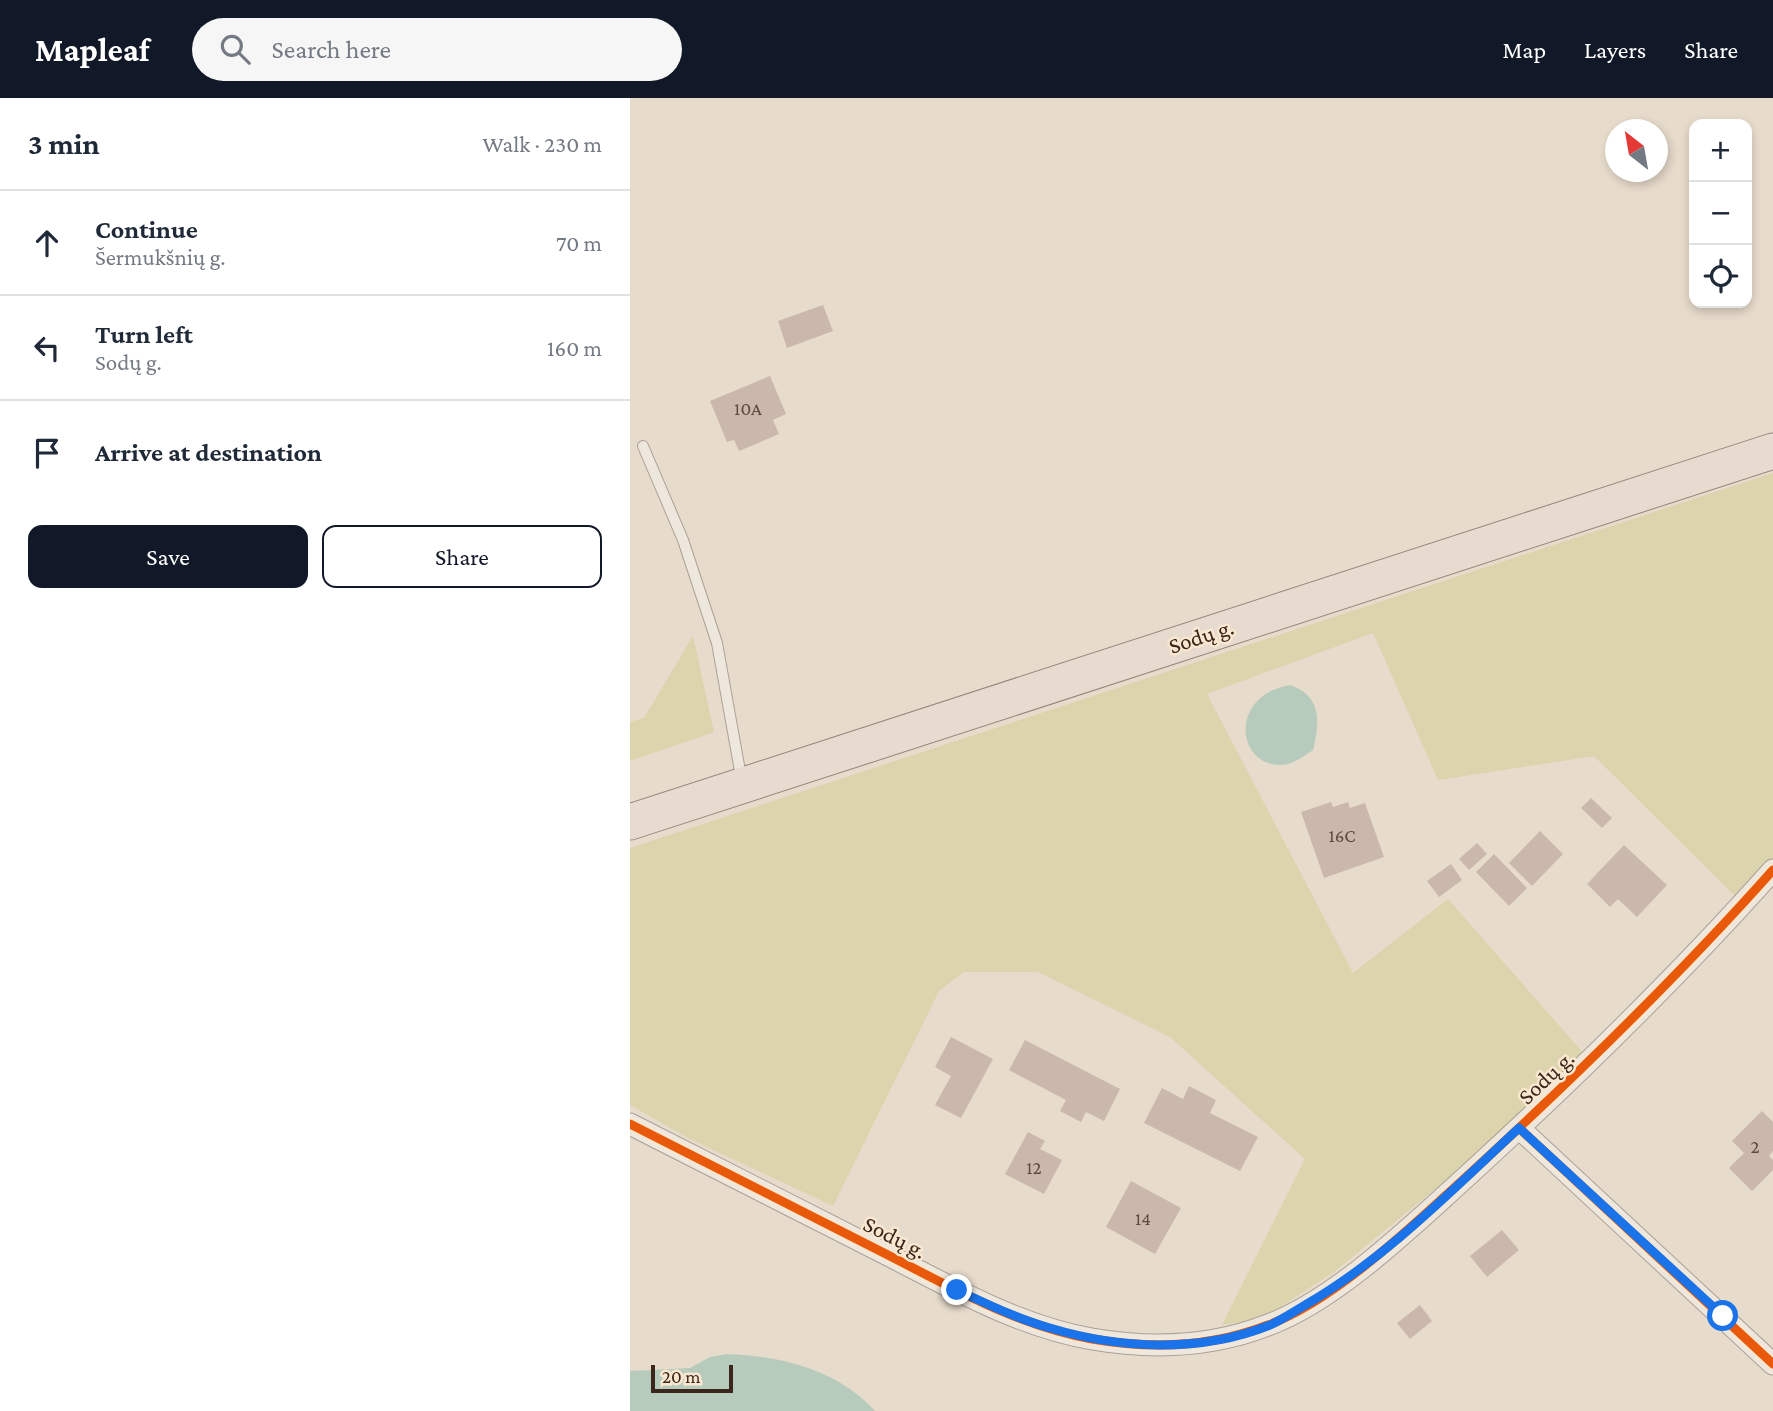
<!DOCTYPE html>
<html lang="en">
<head>
<meta charset="utf-8">
<style>
	:root { --surface:#fff; --page:#f6f6f7; --text:#1f2937; --muted:#747a83; --line:#e0e1e3; --accent:#111827 }
	body { margin:0; font-family:"Crimson Pro",serif; background:var(--page); color:var(--text) }
	.controls { position:absolute; right:21px; top:21px; display:grid; overflow:hidden; border-radius:14px; box-shadow:0 4px 10px #0003 }
	.controls button { width:63px; height:63px; display:grid; place-items:center; padding:0; border:0; border-bottom:2px solid var(--line); background:var(--surface); color:var(--text); font:35px sans-serif }
	.compass { position:absolute; left:975px; top:21px; width:63px; height:63px; border-radius:50%; background:var(--surface); box-shadow:0 4px 10px #0003; rotate:329deg }
	.scale { position:absolute; left:21px; bottom:18px; width:82px; box-sizing:border-box; padding-left:7px; border:4px solid #3b261c; border-top:0; font-size:19px; line-height:24px; white-space:nowrap; color:#3b261c; -webkit-text-stroke:5px #f9e7d0; paint-order:stroke }
	.stop { position:absolute; width:21px; height:21px; margin:-16px; border:5px solid #1a73e8; border-radius:50%; background:#fff }
	.stop.end { background:#1a73e8; border-color:#fff; box-shadow:0 2px 7px #0008 }
	.list { margin:0; padding:0; list-style:none }
	h2 { display:flex; justify-content:space-between; align-items:center; height:91px; margin:0; padding:0 28px; font-size:30px }
	h2 small { font-size:23px; font-weight:400; color:var(--muted) }
	.list li { display:grid; grid-template-columns:46px 1fr auto; gap:21px; align-items:center; box-sizing:border-box; height:105px; padding:0 28px; border-top:2px solid var(--line) }
	.list b { display:block; font-size:26px; white-space:nowrap }
	.list p { margin:0; font-size:23px; white-space:nowrap; color:var(--muted) }
	.list em { font-size:23px; font-style:normal; color:var(--muted) }
	.actions { display:flex; gap:14px; padding:21px 28px }
	.actions a { flex:1; padding:16px 0; border:2px solid var(--accent); border-radius:14px; text-align:center; font-size:24px; color:var(--accent) }
	.actions .main { background:var(--accent); color:#fff }
	.icon { flex:none; width:38px; height:38px; fill:none; stroke:currentColor; stroke-width:2; stroke-linecap:round; stroke-linejoin:round }
	.map { position:relative; flex:none; width:1143px; height:1313px; overflow:hidden }
	header { display:flex; align-items:center; gap:42px; box-sizing:border-box; height:98px; padding:0 35px; background:var(--accent); color:#fff }
	header strong { font-size:33px }
	nav { display:flex; gap:38px; margin-inline-start:auto; font-size:24px }
	.search { width:490px; height:63px; background:var(--page); display:flex; align-items:center; gap:18px; box-sizing:border-box; padding:0 24px; border-radius:38px; color:var(--muted); font-size:26px }
	main { display:flex }
	aside { flex:1; background:var(--surface) }
	.map>svg:first-child { display:block }
	.green { fill:#dbd4ac }
	.water { fill:#b7cbbc }
	.building { fill:#cbb8ac }
	.lines { fill:none; stroke-linecap:round; stroke-linejoin:round }
	.lane-casing { stroke:#aca095; stroke-width:12 }
	.street-casing { stroke:#aca095; stroke-width:23 }
	.primary-casing { stroke:#91867b; stroke-width:37 }
	.lane { stroke:#eee7de; stroke-width:10 }
	.street { stroke:#eee7de; stroke-width:21 }
	.primary { stroke:#e6dbce; stroke-width:35 }
	.cycleway-casing { stroke:#f9e7d0; stroke-width:13 }
	.cycleway { stroke:#e8590c; stroke-width:9 }
	.route { stroke:#1a73e8; stroke-width:9 }
	.labels { text-anchor:middle; dominant-baseline:central; stroke-width:5; stroke-linejoin:round; paint-order:stroke }
	.number-label { font-size:19px; fill:#5f4a40 }
	.street-label { font-size:23px; fill:#3b261c; stroke:#f9e7d0 }
</style>
</head>
<body>
<header>
<strong>Mapleaf</strong>
<div class="search"><svg class="icon" aria-label="search" viewBox="0 0 24 24"><circle cx="10" cy="10" r="6"/><path d="M15 15l6 6"/></svg>Search here</div>
<nav><a>Map</a><a>Layers</a><a>Share</a></nav>
</header>
<main>
<aside>
<h2>3 min<small>Walk · 230 m</small></h2>
<ul class="list">
<li><svg class="icon" aria-label="ahead" viewBox="0 0 24 24"><path d="M12 20V5M6 11l6-6 6 6"/></svg><div><b>Continue</b><p>Šermukšnių g.</p></div><em>70 m</em></li>
<li><svg class="icon" aria-label="left" viewBox="0 0 24 24"><path d="M17 20v-9H6M10 6l-5 5 5 5"/></svg><div><b>Turn left</b><p>Sodų g.</p></div><em>160 m</em></li>
<li><svg class="icon" aria-label="arrive" viewBox="0 0 24 24"><path d="M6 21V4h12l-3 4 3 4H6"/></svg><div><b>Arrive at destination</b></div></li>
</ul>
<div class="actions"><a class="main">Save</a><a>Share</a></div>
</aside>
<div class="map">
<svg width="1143" height="1313" viewBox="0 0 1143 1313">
	<rect width="100%" height="100%" fill="#e7dbcb"/>
	<!-- green -->
	<path class="green" d="M1143,375v386l-35,40 -144,-143 -156,24 -65,-147 -166,61 146,279 95,-74 137,156 -139,125 -112,92 -57,37 -32,12 -23,4 83,-166 -135,-122 -132,-65h-74l-25,19 -106,215 -143,-67 -60,-34v-257z
		M63,538l21,96 -84,29v-39l14,-4z"/>
	<!-- water -->
	<path class="water" d="M660,587c32,11 30,37 23,65 -10,7 -22,16 -35,15 -43,-3 -47,-70 12,-80z
		M97,1256c54,2 111,16 148,57h-245v-40l60,-3 20,-11z"/>
	<!-- building -->
	<path class="building" d="M193,207l10,26 -46,17 -9,-27z
		M140,278l16,38 -13,6 6,14 -40,17 -5,-11 -7,2 -17,-41z
		M961,700l21,20 -10,10 -21,-20z
		M701,704l2,5 15,-5 2,6 15,-5 19,54 -60,21 -23,-66z
		M910,733l23,23 -31,32 -23,-23z
		M847,745l10,11 -18,16 -10,-11z
		M994,747l43,40 -30,32 -19,-18 -8,8 -23,-23z
		M864,756l33,34 -18,18 -33,-34z
		M821,766l11,16 -23,17 -12,-16z
		M321,939l42,22 -32,59 -26,-13 16,-29 -16,-9z
		M395,942l95,49 -16,32 -18,-9 -5,10 -21,-11 6,-11 -57,-30z
		M559,988l27,14 -6,13 48,24 -18,34 -96,-48 18,-35 21,11z
		M1132,1013l11,11v29l-4,5 4,4v10l-21,21 -23,-23 15,-15 -12,-12z
		M398,1034l17,9 -5,8 22,11 -18,34 -39,-20z
		M501,1083l50,27 -26,46 -49,-27z
		M872,1132l17,20 -32,27 -17,-21z
		M790,1207l12,16 -22,18 -13,-16z"/>
	<g class="lines">
		<defs>
			<path id="lane" d="M13,348l40,94 34,103 25,139"/>
			<path id="street" d="M0,1026c84,43 168,86 252,128 67,34 135,74 210,87 58,10 120,8 176,-14 68,-25 145,-100 198,-148 107,-98 210,-198 307,-307
				M889,1030l254,236"/>
			<path id="primary" d="M0,724l1143,-371"/>
		</defs>
		<!-- lane casing -->
		<use href="#lane" class="lane-casing"/>
		<!-- street casing -->
		<use href="#street" class="street-casing"/>
		<!-- primary casing -->
		<use href="#primary" class="primary-casing"/>
		<!-- lane -->
		<use href="#lane" class="lane"/>
		<!-- street -->
		<use href="#street" class="street"/>
		<!-- primary -->
		<use href="#primary" class="primary"/>
		<defs>
			<path id="cycleway" d="M0,1026c84,43 168,86 252,128 67,34 135,74 210,87 58,10 120,8 176,-14 68,-25 145,-100 198,-148 107,-98 210,-198 307,-307
				M889,1030l254,236"/>
		</defs>
		<!-- cycleway casing -->
		<use href="#cycleway" class="cycleway-casing"/>
		<!-- cycleway -->
		<use href="#cycleway" class="cycleway"/>
	</g>
	<g class="lines">
		<!-- route -->
		<path class="route" d="M327,1192c30,14 61,29 93,38 70,21 151,25 220,-3 12,-5 25,-14 37,-21 79,-46 145,-114 212,-176l204,188"/>
	</g>
	<g class="labels">
		<!-- number labels -->
		<g class="number-label">
			<text x="118" y="310">10A</text>
			<text x="712" y="737">16C</text>
			<text x="1125" y="1048">2</text>
			<text x="404" y="1069">12</text>
			<text x="513" y="1120">14</text>
		</g>
		<!-- street labels -->
		<g class="street-label">
			<text transform="translate(571 538) rotate(-18)">Sodų g.</text>
			<text transform="translate(916 979) rotate(-43)">Sodų g.</text>
			<text transform="translate(265 1139) rotate(27)">Sodų g.</text>
		</g>
	</g>
</svg>
<div class="controls">
<button>+</button>
<button>−</button>
<button><svg class="icon" aria-label="locate" viewBox="0 0 24 24"><circle cx="12" cy="12" r="6"/><path d="M12 2v4M12 18v4M2 12h4M18 12h4"/></svg></button>
</div>
<svg class="compass" viewBox="-18 -18 36 36"><path d="M0-13l5 13h-10z" fill="#e53935"/><path d="M0 13l5-13h-10z" fill="#747a83"/></svg>
<div class="scale">20 m</div>
<div class="stop" style="left:1093px;top:1218px"></div>
<div class="stop end" style="left:327px;top:1192px"></div>
</div>
</main>
</body>
</html>
